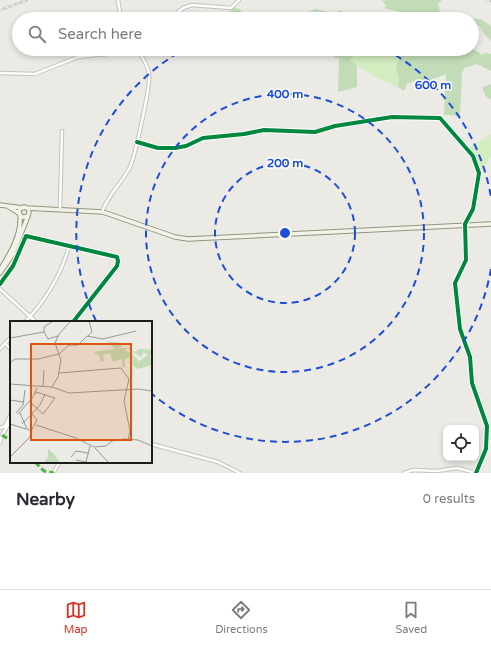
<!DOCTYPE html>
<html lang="en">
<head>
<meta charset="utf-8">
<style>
	:root { --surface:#fff; --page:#f7f7f7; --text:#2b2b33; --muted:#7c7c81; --line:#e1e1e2; --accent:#d93025 }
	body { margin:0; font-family:"Varela Round",sans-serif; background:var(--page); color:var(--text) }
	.controls { position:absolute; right:12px; bottom:12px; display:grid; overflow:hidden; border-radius:8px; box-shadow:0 2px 6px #0003 }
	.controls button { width:36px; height:36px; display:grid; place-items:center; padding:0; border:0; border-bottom:1px solid var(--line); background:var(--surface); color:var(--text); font:20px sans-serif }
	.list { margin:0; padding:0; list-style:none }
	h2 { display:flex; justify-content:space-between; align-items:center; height:52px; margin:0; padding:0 16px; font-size:17px }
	h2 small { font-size:13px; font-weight:400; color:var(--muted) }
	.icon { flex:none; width:22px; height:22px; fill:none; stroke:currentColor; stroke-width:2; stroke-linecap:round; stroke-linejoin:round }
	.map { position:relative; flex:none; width:491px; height:473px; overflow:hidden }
	.search { position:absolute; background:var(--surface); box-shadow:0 2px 6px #0003; left:12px; right:12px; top:12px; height:44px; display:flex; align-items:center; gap:10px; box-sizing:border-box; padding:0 14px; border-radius:22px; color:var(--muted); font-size:15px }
	.sheet { height:116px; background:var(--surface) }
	nav { display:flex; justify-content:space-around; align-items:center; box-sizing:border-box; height:56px; border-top:1px solid var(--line); background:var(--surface); font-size:11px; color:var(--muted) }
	nav a { display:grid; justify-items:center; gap:2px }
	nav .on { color:var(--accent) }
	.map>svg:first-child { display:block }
	.grass { fill:#d3ecc0 }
	.forest { fill:#c1dcb7 }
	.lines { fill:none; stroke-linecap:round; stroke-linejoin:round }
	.minor-casing { stroke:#c3c3c0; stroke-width:4.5 }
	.secondary-casing { stroke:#91957c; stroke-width:5.5 }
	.minor { stroke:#fcfcfb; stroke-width:2.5 }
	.secondary { stroke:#f2f2e8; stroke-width:3.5 }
	.rail-casing { stroke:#c9c9c8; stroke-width:2.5 }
	.rail { stroke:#fff; stroke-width:1; stroke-dasharray:3; stroke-linecap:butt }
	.quiet { stroke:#55b145; stroke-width:3; stroke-dasharray:6 3; stroke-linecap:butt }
	.cycleway-casing { stroke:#fff; stroke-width:6 }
	.cycleway { stroke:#00873e; stroke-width:4 }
	.ring { fill:none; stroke:#1d4ed8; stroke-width:2; stroke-dasharray:7 5 }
	.inset-road { fill:none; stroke:#989894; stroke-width:1 }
	.view { fill:#de560d; fill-opacity:0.15; stroke:#de560d; stroke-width:2 }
	.inset-edge { fill:none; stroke:#1c1c1c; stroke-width:2 }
	.centre { fill:#1d4ed8; stroke:#fff; stroke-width:2 }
	.ring-label { font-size:12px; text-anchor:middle; font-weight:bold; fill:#1d4ed8; stroke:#fff; stroke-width:3; stroke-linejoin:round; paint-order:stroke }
</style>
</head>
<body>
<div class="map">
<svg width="491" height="473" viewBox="0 0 491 473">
	<rect width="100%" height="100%" fill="#ebeae4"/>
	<!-- grass -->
	<path class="grass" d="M364,49h30l6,6 -4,14 3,10 -1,8 -19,-8 -29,-18 2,-4z
		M491,134v23l-11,15 -4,-14 -8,-9z"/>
	<!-- forest -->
	<path class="forest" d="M382,0h60l-4,4 4,15h-36l-7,-7 -15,-4 2,-2z
		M233,7l8,3 4,9h-13l-2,-10z
		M315,9l18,4 9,-3 -3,9h-52l2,-3 3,-1 2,3z
		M464,18l17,1 10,7v15l-7,-7 -4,-8 -8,-1v-6h-11z
		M472,48l10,7 2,-2 7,1v17l-14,-7 -9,3h-3l-3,6 -2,43 -16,-1 2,-41 -17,7 -7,1 -5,-2 -10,4 -3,7 -6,-4 1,-8 -3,-10 4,-14 -6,-6z
		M309,49h55l-12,8 -2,4 7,4v22l-19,5 1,-33 -19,-9z
		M491,84v16c-5,-3 -8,-7 -8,-13z"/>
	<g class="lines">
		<defs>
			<path id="minor" d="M118,0l3,19
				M170,19l13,-11 9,-3 39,3 8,-8
				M0,73l35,1 43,-17 57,-6 4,-2
				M137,142l21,6h17l11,-2 17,-8 41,-4 20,-4 51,2 20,-6 57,-9 48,1 33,38 6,17 -6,36 -8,15 1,36 -11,23 5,46 10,28 2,26 15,43 -1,23 -11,24
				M60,209l2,-78
				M102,212c6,-17 20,-29 28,-45 5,-11 21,-82 19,-93 -1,-9 -7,-17 -12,-25
				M0,284l13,-18 13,-30 91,21 1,4 -1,5 -44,56
				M0,289l36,33
				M25,322c21,-22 36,-46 44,-76
				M5,343l6,7
				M0,349l11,-12
				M0,428l5,-2 6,-12
				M0,443l2,-8 9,-15
				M151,444l67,18 22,11
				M53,473l7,-11
				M404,473l9,-3 24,1 20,-3 19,5"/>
			<path id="secondary" d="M0,205l23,3
				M9,207l11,7
				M19 212a5 5 0 1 1 10 0a5 5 0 1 1-10 0Z
				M26,208l77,4 72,25 13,2 303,-15
				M0,270c10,-16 22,-36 20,-55
				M0,273l13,-19 15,-38"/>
		</defs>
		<!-- minor casing -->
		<use href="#minor" class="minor-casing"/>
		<!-- secondary casing -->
		<use href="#secondary" class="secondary-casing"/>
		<!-- minor -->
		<use href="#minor" class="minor"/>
		<!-- secondary -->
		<use href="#secondary" class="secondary"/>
		<defs>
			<path id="rail" d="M486,0l5,1
				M0,10l27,-10"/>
		</defs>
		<!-- rail casing -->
		<use href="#rail" class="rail-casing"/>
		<!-- rail -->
		<use href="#rail" class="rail"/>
		<!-- quiet -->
		<path class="quiet" d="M2,435l9,6
			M35,462l9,9 10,2"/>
		<defs>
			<path id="cycleway" d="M137,142l21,6h17l11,-2 17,-8 41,-4 20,-4 51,2 20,-6 57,-9 48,1 33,38 6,17 -6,36 -8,15 1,36 -11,23 5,46 10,28 2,26 15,43 -1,23 -10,24
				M0,284l13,-18 13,-30 91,21 1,4 -1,5 -44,56"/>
		</defs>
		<!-- cycleway casing -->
		<use href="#cycleway" class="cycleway-casing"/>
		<!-- cycleway -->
		<use href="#cycleway" class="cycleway"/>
	</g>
	<!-- distance rings -->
	<g class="ring">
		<circle cx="285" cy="233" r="70"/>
		<circle cx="285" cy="233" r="139"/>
		<path d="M491 269A209 209 0 0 1 152 394M96 321A209 209 0 0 1 185 49M385 49A209 209 0 0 1 491 197"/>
	</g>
	<!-- overview -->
	<g transform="translate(10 321)">
		<rect width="142" height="142" fill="#ebeae4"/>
		<path d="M97,20l15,2 -1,5h8l6,4 4,-3 13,1 -2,7 2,8 -14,4 -8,-5v-3l4,-1 -6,-3 -3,2v8h-3v-8l-9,3 -3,-9 -7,2 1,6 -4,1v-6l-7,-4 22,-3zM114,28h5l12,8 3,-5 4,3 -10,7v-3zM38,128l6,5 6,9h-17l5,-6z" fill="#c1dcb7" fill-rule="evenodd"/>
		<path class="inset-road" d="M34,11l4,7 10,-3M78,15l4,-4 -3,-11M0,17l34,-6v-5l9,-6M0,42l5,-4h23l21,-5 10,-9h9l9,-9 16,3 33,-8M49,52l62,-5 8,11 -5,22 6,30 -2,9M0,63l26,2M26,65l16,1 17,6 69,-4 14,2M33,65l1,-16M42,66l6,-10 3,-17 -6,-17 4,-9 12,-13M0,79l14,2M20,81l13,12 12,-16 -19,-6v2M6,92l7,-8 2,-15M10,92l7,16 4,2 6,-11 -5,-6M8,93l15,-17 4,-9M0,103l16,5M12,103l18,-19 5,-11M26,104l40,13 18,9 12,-1 6,-5 12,-2 14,1 14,6M85,127l14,15M0,136l19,-19 3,-7M61,136l5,-6 12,2M66,139l10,2 4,-16"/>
		<path class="view" d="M21,23h100v96h-100z"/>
		<rect width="142" height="142" class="inset-edge"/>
	</g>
	<circle cx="285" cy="233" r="6" class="centre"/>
	<g class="ring-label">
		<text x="433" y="89">600 m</text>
		<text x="285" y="98">400 m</text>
		<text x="285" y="167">200 m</text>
	</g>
</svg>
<div class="controls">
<button><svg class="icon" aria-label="locate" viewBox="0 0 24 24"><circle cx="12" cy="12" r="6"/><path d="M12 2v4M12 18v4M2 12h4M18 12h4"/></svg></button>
</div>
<div class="search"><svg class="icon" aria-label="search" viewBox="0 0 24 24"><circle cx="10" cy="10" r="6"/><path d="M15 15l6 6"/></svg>Search here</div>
</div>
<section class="sheet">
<h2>Nearby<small>0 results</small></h2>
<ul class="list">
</ul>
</section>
<nav>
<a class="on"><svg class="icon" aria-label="map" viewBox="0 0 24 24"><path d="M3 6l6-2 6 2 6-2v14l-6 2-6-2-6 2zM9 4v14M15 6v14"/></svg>Map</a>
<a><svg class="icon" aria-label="directions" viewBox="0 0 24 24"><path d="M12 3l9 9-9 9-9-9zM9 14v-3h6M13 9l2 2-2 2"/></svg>Directions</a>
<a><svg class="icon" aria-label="saved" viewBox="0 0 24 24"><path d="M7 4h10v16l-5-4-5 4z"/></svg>Saved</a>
</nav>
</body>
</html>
